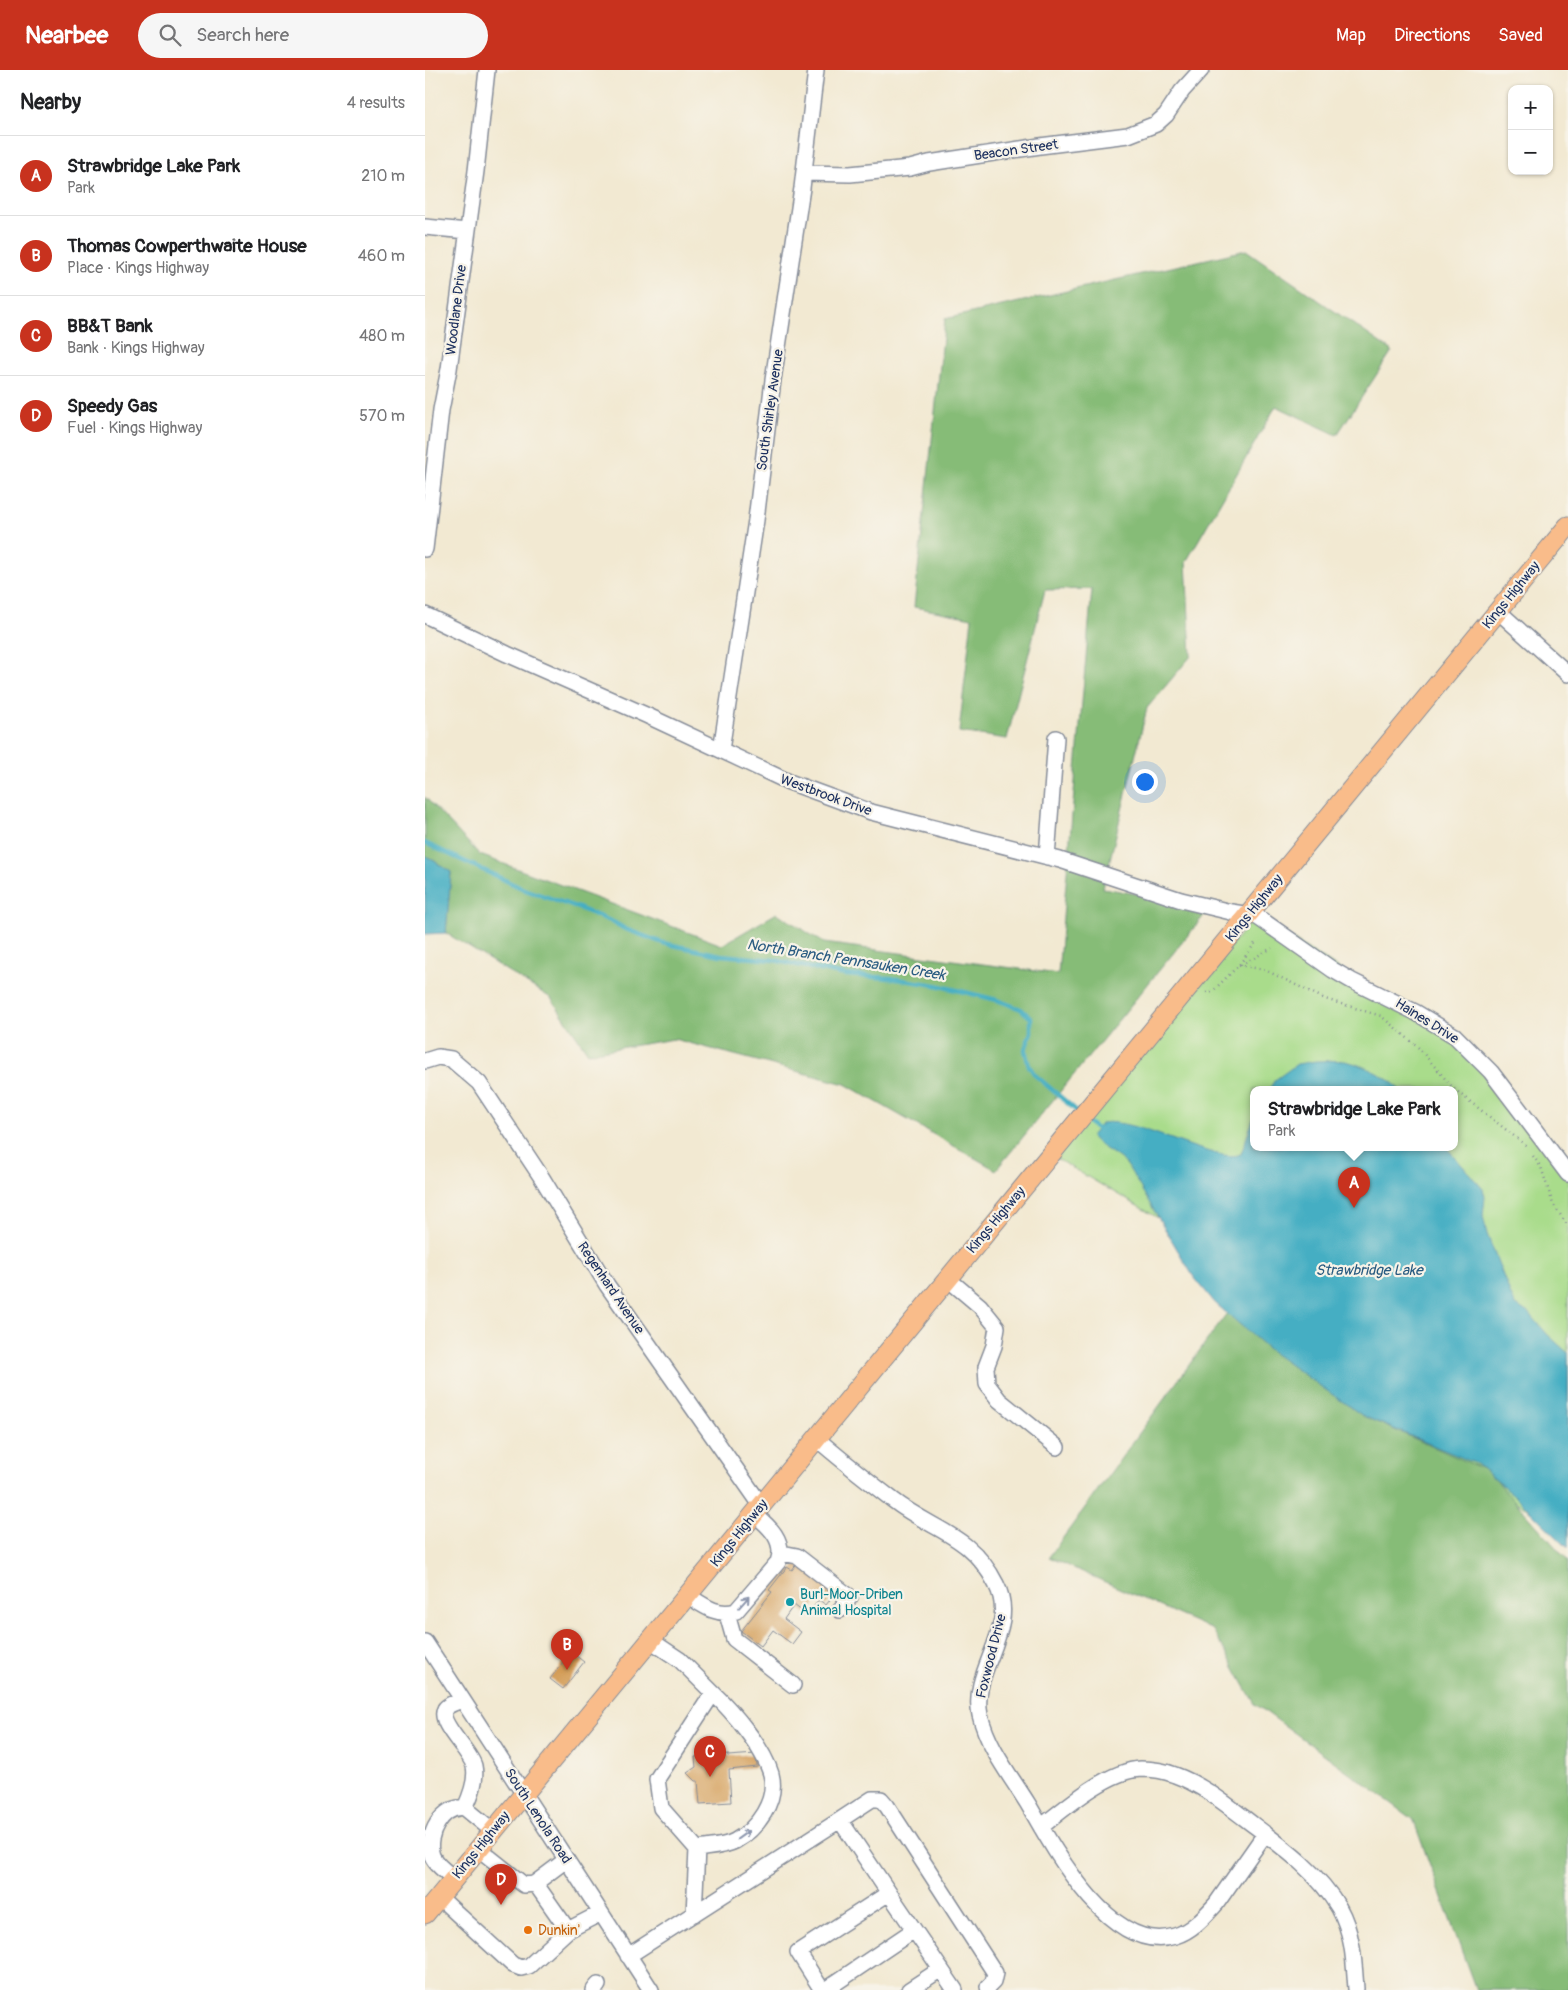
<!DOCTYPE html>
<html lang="en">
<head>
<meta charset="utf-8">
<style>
	:root { --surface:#fff; --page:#f6f6f6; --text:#202124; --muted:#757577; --line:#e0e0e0; --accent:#c8321e }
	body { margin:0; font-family:Pangolin,sans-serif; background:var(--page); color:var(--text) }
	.controls { position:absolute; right:15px; top:15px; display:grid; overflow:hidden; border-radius:10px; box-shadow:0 1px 4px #0004 }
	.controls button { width:45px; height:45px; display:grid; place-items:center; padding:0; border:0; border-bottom:1px solid var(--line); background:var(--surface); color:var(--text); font:25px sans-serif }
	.you { position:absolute; left:719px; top:711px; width:18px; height:18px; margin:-12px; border:4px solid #fff; border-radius:50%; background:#1a73e8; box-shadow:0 0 0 8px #1a73e833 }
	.badge { display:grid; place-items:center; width:32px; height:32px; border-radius:50%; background:var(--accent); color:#fff; font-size:16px; font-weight:700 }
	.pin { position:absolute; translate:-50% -41px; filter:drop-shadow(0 1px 2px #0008) }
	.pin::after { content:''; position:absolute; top:26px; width:18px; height:15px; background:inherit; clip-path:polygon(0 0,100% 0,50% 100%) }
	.popup { position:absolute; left:825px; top:1016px; width:208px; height:65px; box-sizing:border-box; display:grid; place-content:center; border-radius:10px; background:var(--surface); filter:drop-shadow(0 1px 4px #0005); font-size:16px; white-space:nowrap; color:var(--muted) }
	.popup b { font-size:19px; color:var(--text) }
	.popup::after { content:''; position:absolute; left:50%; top:100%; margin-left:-10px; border:10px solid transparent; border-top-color:var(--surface) }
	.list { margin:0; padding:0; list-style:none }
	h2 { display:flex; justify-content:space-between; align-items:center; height:65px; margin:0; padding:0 20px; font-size:21px }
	h2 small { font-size:16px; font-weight:400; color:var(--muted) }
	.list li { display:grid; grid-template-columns:32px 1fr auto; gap:15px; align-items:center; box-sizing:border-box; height:80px; padding:0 20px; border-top:1px solid var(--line) }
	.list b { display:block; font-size:19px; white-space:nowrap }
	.list p { margin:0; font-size:16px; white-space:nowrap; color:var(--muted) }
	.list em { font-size:16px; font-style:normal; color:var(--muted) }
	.icon { flex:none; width:28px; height:28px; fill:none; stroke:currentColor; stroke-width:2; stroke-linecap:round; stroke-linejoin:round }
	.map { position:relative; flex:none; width:1143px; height:1920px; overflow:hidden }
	header { display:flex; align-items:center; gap:30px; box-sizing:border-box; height:70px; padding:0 25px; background:var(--accent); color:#fff }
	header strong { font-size:24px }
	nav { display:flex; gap:28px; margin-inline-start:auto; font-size:18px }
	.search { width:350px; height:45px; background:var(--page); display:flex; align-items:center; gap:12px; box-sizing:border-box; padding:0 18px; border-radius:28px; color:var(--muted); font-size:19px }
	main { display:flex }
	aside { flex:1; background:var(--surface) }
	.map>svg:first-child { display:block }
	.green { fill:#a9dc8b; stroke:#628674; fill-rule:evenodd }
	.forest { fill:#86bc77; stroke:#50766a }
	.water { fill:#44aec3; stroke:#306e90 }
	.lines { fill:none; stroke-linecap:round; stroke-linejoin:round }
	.stream { stroke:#44aec3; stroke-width:4.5 }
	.building { fill:#d39b55 }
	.minor-casing { stroke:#868c98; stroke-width:18 }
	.major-casing { stroke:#868c98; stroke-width:21 }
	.path { stroke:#868c98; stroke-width:2.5; stroke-dasharray:1 4; stroke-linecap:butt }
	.minor { stroke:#fff; stroke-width:15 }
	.major { stroke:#f9bc8a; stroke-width:19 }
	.oneway { stroke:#8d97ae }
	.culture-dot { fill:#0f9aa8; stroke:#f7f3e8; stroke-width:2 }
	.food-dot { fill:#e8710a; stroke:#f7f3e8; stroke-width:2 }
	.labels { text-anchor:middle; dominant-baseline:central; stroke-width:4.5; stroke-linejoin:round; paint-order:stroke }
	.street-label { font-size:14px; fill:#1b2f5e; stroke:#f7f3e8 }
	.culture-label { font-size:14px; fill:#0d838f; stroke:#f7f3e8; text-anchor:start }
	.food-label { font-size:14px; fill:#c56008; stroke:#f7f3e8; text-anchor:start }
	.water-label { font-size:15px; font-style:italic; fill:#295b81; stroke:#f7f3e8 }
</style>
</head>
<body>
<header>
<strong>Nearbee</strong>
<div class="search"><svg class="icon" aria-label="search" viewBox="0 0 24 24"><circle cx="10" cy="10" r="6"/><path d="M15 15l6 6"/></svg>Search here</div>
<nav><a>Map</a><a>Directions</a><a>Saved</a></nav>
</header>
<main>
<aside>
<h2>Nearby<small>4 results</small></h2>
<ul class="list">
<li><span class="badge">A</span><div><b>Strawbridge Lake Park</b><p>Park</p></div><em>210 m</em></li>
<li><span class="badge">B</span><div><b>Thomas Cowperthwaite House</b><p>Place · Kings Highway</p></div><em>460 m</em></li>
<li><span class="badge">C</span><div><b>BB&amp;T Bank</b><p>Bank · Kings Highway</p></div><em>480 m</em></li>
<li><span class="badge">D</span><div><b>Speedy Gas</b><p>Fuel · Kings Highway</p></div><em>570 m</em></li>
</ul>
</aside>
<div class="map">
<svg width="1143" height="1920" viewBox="0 0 1143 1920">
	<rect width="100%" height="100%" fill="#f7f3e8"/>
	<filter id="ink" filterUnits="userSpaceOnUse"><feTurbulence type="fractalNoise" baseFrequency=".02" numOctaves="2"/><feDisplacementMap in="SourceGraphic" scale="10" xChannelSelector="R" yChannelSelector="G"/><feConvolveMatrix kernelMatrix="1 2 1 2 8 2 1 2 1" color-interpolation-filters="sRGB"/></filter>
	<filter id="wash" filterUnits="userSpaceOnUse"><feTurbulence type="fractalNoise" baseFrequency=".0096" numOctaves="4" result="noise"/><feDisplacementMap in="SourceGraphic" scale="20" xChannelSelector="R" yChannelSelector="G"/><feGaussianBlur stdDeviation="1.12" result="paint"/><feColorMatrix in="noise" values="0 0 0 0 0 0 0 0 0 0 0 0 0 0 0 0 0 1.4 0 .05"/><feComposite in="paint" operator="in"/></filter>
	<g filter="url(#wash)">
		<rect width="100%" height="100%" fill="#f2e9d2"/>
		<!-- green -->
		<path class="green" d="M831,846l217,137 95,125v361l-9,-9 -82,-54 -100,-50 -74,-58 -112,-131 -141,-82zM829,1019h200v58h-200z"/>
		<!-- forest -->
		<path class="forest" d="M821,180l146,101 -55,84 -61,-29 -90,156 5,94 -44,52 -44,180 108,19 -215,263 -151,-86 -171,-45 -86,14 -37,-55 -105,-65 5,-61 -26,-17v-58l55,58 242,90 55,-32 47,30 234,31 34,-385 -47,1 -38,149 -48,-7 13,-114 -58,-11 31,-288z
			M802,1243l136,103 125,55 80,90v429h-92l-63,-171 -158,-115 -42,-74 -164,-73z"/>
		<!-- water -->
		<path class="water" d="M0,785l26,17 -5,61 -21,1z
			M891,991c9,0 19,-1 28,0 15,2 45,16 55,28h-130l6,-9 22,-16z
			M829,1047v30h192l37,42 2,8 -2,19 4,18 24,62 4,8 16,11 16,19 21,19v195l-53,-52 -38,-32 -114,-48 -90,-63 -58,-50 -22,-27 -66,-111c-11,-12 -26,-16 -36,-29l11,-13c32,-7 117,43 139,31z"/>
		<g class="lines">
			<!-- stream -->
			<path class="stream" d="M0,773l101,47 55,19 32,13 12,7 38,14 58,12 53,5 71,15 45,3 46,7 61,15 24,9 10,9v14l-6,18 4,16 6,9 44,38
				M659,1049l16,12"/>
		</g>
		<g id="blocks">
			<!-- building -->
			<path class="building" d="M372,1493l39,29 -10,13 -7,-5 -12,15 -13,-10 -10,14 17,13 -9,12 -19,-14 -12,16 -20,-15 31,-39 -3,-2 18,-23 5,3z
				M146,1582l13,10 -21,27 -13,-10z
				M303,1684v2l28,-2 1,13 -28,3 2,32 -31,2 -2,-23h-3l-8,-8 9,-6 -1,-10z"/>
		</g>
	</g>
	<g filter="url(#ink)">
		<use href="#blocks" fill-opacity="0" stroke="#868c98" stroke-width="1"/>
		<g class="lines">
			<defs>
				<path id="minor" d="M379,103l46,1 60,-6 19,-5 111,-17 88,-11 28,-11 10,-9 16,-24 19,-21
					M0,157l42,4
					M0,479l16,-139 8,-41 27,-198 11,-101
					M1073,541l70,63
					M0,545l82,39 141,62 141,66 82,30 189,48 121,40 50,12 25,4 77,54 19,11 63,31 40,24 36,36 77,102
					M296,680l35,-230 17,-140 29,-192 14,-118
					M622,787l9,-119
					M0,991l13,-4 13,2 28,24 63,95 65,107 154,220
					M523,1209l32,27 17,21 -3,19 -8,21 1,17 12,16 58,47
					M391,1368c25,22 51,42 77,62 40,31 78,34 103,84 24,45 -26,85 -16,131 8,33 30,60 48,89 25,44 83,152 147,132 17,-5 30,-20 41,-32l49,-70
					M357,1483l15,3 53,41 -10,13
					M262,1525c16,10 30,22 49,16l42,-49c8,-21 -9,-36 -24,-48
					M302,1544l7,25 59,46
					M225,1570l30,20 33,33 -56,86 4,29 36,41 -3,65
					M0,1572l226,348
					M37,1630c-5,2 -15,5 -17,9 -8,14 25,41 29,57 3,14 -3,29 -9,42
					M415,1750l32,-21h9l6,7 108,167 -2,9 -5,5
					M616,1757c25,-20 68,-57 100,-58 12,0 24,2 34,6 25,9 47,26 68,42 34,26 74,53 96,91 14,25 15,53 17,81
					M54,1779l45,36 10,-1 32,-24
					M272,1779c11,-2 27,-2 38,-8 22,-12 43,-40 36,-67 -8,-27 -38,-62 -58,-81
					M29,1808c-8,-6 -18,-13 -22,-22 -7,-20 11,-52 33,-48l28,23
					M110,1813l33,47
					M464,1823l66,97
					M14,1827l74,68 8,3 8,-2 39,-36 33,-17
					M203,1886l212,-136 49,73 -91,59 24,38
					M169,1920l4,-5
					M400,1920l89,-60
					M484,1920l32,-21"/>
				<path id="major" d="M0,1844l1143,-1388"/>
			</defs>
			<!-- minor casing -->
			<use href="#minor" class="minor-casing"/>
			<!-- major casing -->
			<use href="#major" class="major-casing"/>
			<!-- path -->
			<path class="path" d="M814,895l26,5 60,29 56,17 36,30 37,43
				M816,895l31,-17
				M781,923l6,-1 27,-27 17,-23
				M1029,1019l74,58
				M1108,1086l8,11 12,37 15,22"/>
			<!-- minor -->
			<use href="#minor" class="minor"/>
			<!-- major -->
			<use href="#major" class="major"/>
		</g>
		<!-- one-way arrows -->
		<defs><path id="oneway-shaft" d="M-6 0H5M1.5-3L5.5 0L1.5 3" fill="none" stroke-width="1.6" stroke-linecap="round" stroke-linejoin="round" transform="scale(1.25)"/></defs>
		<g class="oneway">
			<use href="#oneway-shaft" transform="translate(319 1532) rotate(-49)"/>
			<use href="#oneway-shaft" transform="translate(318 1765) rotate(-36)"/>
		</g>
	</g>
	<!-- markers -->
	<circle class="culture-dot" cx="365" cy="1532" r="5"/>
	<circle class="food-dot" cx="103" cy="1860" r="5"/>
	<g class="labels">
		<!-- street labels -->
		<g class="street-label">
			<text transform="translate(591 80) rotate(-8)">Beacon Street</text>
			<text transform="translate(31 240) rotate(-83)">Woodlane Drive</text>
			<text transform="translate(345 340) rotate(-82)">South Shirley Avenue</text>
			<text transform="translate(1086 525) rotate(-51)">Kings Highway</text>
			<text transform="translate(401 725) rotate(20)">Westbrook Drive</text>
			<text transform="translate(829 838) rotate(-51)">Kings Highway</text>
			<text transform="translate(1002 951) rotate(32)">Haines Drive</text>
			<text transform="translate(571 1150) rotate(-50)">Kings Highway</text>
			<text transform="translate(186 1218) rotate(56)">Regenhard Avenue</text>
			<text transform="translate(314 1463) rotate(-51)">Kings Highway</text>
			<text transform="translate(566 1586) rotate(-76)">Foxwood Drive</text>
			<text transform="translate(113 1746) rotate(57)">South Lenola Road</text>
			<text transform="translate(56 1775) rotate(-51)">Kings Highway</text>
		</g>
		<!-- culture labels -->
		<g class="culture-label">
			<text x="375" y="1524">Burl-Moor-Driben<tspan x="375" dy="16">Animal Hospital</tspan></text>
		</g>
		<!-- food labels -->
		<g class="food-label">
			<text x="113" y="1860">Dunkin'</text>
		</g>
		<!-- water labels -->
		<g class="water-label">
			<text transform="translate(421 890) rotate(9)">North Branch Pennsauken Creek</text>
			<text x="944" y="1200">Strawbridge Lake</text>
		</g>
	</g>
</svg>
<div class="controls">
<button>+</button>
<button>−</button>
</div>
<div class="you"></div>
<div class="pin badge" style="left:929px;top:1138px">A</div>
<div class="popup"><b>Strawbridge Lake Park</b>Park</div>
<div class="pin badge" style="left:142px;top:1600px">B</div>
<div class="pin badge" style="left:285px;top:1707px">C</div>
<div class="pin badge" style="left:76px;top:1835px">D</div>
</div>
</main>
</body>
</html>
